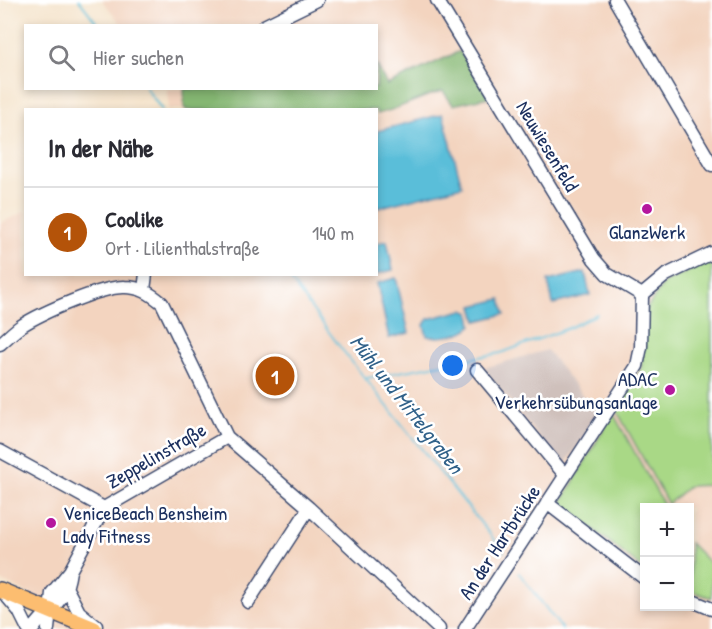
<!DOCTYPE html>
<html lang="de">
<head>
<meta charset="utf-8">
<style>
	:root { --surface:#fff; --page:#f7f7f7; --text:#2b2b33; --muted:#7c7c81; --line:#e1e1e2; --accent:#b45309 }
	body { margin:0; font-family:"Patrick Hand",sans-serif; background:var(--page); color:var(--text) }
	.controls { position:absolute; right:18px; bottom:18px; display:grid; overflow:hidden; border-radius:0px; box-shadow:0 3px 9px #0003 }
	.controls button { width:54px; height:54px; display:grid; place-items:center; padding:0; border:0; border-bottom:2px solid var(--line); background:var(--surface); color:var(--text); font:30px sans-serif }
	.you { position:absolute; left:453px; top:366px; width:21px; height:21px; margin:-15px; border:4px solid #fff; border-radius:50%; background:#1a73e8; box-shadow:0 0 0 9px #1a73e833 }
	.badge { display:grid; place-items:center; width:39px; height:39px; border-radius:50%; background:var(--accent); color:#fff; font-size:20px; font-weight:700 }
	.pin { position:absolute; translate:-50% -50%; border:3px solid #fff; box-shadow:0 2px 6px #0006 }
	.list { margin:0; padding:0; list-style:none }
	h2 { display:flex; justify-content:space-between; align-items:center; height:78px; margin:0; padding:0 24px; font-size:26px }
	h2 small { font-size:20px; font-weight:400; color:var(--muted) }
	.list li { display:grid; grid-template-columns:39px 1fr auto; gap:18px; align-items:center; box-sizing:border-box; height:90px; padding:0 24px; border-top:2px solid var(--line) }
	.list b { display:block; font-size:22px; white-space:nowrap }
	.list p { margin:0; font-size:20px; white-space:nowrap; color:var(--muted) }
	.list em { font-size:20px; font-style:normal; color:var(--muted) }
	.icon { flex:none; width:33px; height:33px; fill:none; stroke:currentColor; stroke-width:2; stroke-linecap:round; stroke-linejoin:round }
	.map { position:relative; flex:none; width:712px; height:629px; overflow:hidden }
	.search { position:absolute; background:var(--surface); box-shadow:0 3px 9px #0003; left:24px; top:24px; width:354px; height:66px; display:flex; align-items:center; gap:15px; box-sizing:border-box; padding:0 21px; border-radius:0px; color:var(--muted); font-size:22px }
	.panel { position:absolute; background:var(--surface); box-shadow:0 3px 9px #0003; left:24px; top:108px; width:354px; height:168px; border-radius:0px }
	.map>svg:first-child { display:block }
	.built { fill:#f3d4bf; fill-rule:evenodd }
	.industrial { fill:#cfc0bb }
	.green { fill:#a9d886; stroke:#628472; stroke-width:1.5 }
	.forest { fill:#86b873; stroke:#507468; stroke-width:1.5 }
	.water { fill:#5abed9; stroke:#3a769c; stroke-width:1.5 }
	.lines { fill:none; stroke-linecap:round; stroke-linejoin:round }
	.stream { stroke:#5abed9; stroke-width:2 }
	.minor-casing { stroke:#3c4a6e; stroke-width:15 }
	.major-casing { stroke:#3c4a6e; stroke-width:18 }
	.minor { stroke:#fff; stroke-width:12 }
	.major { stroke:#fcbd6f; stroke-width:15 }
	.poi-dot { fill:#b5179e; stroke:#fff; stroke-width:2 }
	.labels { text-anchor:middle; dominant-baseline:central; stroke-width:5; stroke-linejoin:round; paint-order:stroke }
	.street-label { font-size:20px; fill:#1b2f5e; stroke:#fff }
	.poi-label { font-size:20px; fill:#1b2f5e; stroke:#fff }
	.water-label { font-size:21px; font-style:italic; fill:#316189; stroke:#fff }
</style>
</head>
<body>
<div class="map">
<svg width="712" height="629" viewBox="0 0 712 629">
	<rect width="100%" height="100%" fill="#fff"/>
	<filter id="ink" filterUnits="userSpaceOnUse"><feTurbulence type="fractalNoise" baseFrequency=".0167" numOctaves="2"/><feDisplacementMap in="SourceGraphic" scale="12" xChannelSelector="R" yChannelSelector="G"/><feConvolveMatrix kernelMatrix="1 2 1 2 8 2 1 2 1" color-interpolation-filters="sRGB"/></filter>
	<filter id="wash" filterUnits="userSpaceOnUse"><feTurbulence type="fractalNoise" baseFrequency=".008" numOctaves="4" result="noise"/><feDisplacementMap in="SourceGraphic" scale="24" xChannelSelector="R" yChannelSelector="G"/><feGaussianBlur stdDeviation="1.35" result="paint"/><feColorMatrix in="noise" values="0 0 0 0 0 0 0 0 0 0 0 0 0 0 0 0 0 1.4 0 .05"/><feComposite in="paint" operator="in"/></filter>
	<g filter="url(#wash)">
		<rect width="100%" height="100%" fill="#f5e4cc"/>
		<!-- built -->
		<path class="built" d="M102,0h610v629h-679l3,-32 -36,-17v-357l25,-11 1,62h350v-164l-207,-1 -2,-20 209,-1v-62l-254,-1zM644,508h46v98h-46z"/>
		<!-- industrial -->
		<path class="industrial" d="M547,350l51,65 -35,52 -79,-99z"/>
		<!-- green -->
		<path class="green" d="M712,260v225l-23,1 -21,18 -51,-93 24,-42 6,-61 17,-25z
			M613,413l52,94 -21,1v62l-83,-67z
			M690,543l22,22v33l-22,-7z"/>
		<!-- forest -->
		<path class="forest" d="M460,51l29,46 -36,8 -10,-14c-24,6 -42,18 -66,23l-1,-4h-190l-2,-3v-18l192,-1 1,-23 10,20z"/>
		<!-- water -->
		<path class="water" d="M443,114l19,72 -85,22v-77z
			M387,241l6,29 -16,4v-31z
			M585,272l5,23 -37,9 -5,-23z
			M396,278l13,55 -20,5 -12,-55z
			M501,299l4,15 -28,7 -4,-15z
			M463,310l7,3 2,12c-7,10 -34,14 -45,11l-3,-11 4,-6z"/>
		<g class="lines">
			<!-- stream -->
			<path class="stream" d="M79,0l20,26
				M146,88l16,22
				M286,274l54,73 164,205
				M367,378l134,-25 68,-25 28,-14
				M519,573l43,56"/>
		</g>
	</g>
	<g filter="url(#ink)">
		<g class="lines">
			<defs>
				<path id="minor" d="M437,0l157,259 13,15 35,21
					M615,0l97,165
					M264,26l53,-26
					M144,290l2,-16
					M0,344c7,-6 14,-13 21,-18 20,-13 81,-40 104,-39 15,0 25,6 37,16l65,134
					M477,370l88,105
					M0,451l104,57
					M547,503l97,75
					M67,589l12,23 17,14
					M3,592l16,19 9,18
					M690,600l22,9
					M248,602l61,-94
					M33,629c19,-26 32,-23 37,-58
					M48,629l4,-36 18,-22 34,-63 123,-71 82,71 130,121
					M465,629l172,-263 4,-19 1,-52 24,-20 46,-22"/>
				<path id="major" d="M0,590l94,39"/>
			</defs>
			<!-- minor casing -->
			<use href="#minor" class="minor-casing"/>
			<!-- major casing -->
			<use href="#major" class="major-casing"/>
			<!-- minor -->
			<use href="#minor" class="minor"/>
			<!-- major -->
			<use href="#major" class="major"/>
		</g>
	</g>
	<!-- markers -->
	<g class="poi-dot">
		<circle cx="647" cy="209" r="6"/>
		<circle cx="670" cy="390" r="6"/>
		<circle cx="51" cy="523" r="6"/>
	</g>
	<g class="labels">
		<!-- street labels -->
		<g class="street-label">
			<text transform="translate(548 146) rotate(59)">Neuwiesenfeld</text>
			<text transform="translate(156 455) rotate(-30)">Zeppelinstraße</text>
			<text transform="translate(499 542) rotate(-57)">An der Hartbrücke</text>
		</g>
		<!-- poi labels -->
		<g class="poi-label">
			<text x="647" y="231">GlanzWerk</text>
			<text x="658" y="378" text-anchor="end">ADAC<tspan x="658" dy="23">Verkehrsübungsanlage</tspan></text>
			<text x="63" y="512" text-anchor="start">VeniceBeach Bensheim<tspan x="63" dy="23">Lady Fitness</tspan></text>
		</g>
		<!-- water labels -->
		<g class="water-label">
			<text transform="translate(407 404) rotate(52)">Mühl und Mittelgraben</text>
		</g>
	</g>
</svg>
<div class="controls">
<button>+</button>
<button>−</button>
</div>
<div class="you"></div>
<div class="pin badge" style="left:275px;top:376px">1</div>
<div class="search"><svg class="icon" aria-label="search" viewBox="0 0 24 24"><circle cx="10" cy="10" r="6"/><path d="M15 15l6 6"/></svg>Hier suchen</div>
<section class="panel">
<h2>In der Nähe<small></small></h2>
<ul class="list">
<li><span class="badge">1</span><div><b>Coolike</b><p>Ort · Lilienthalstraße</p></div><em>140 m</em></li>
</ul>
</section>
</div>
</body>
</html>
